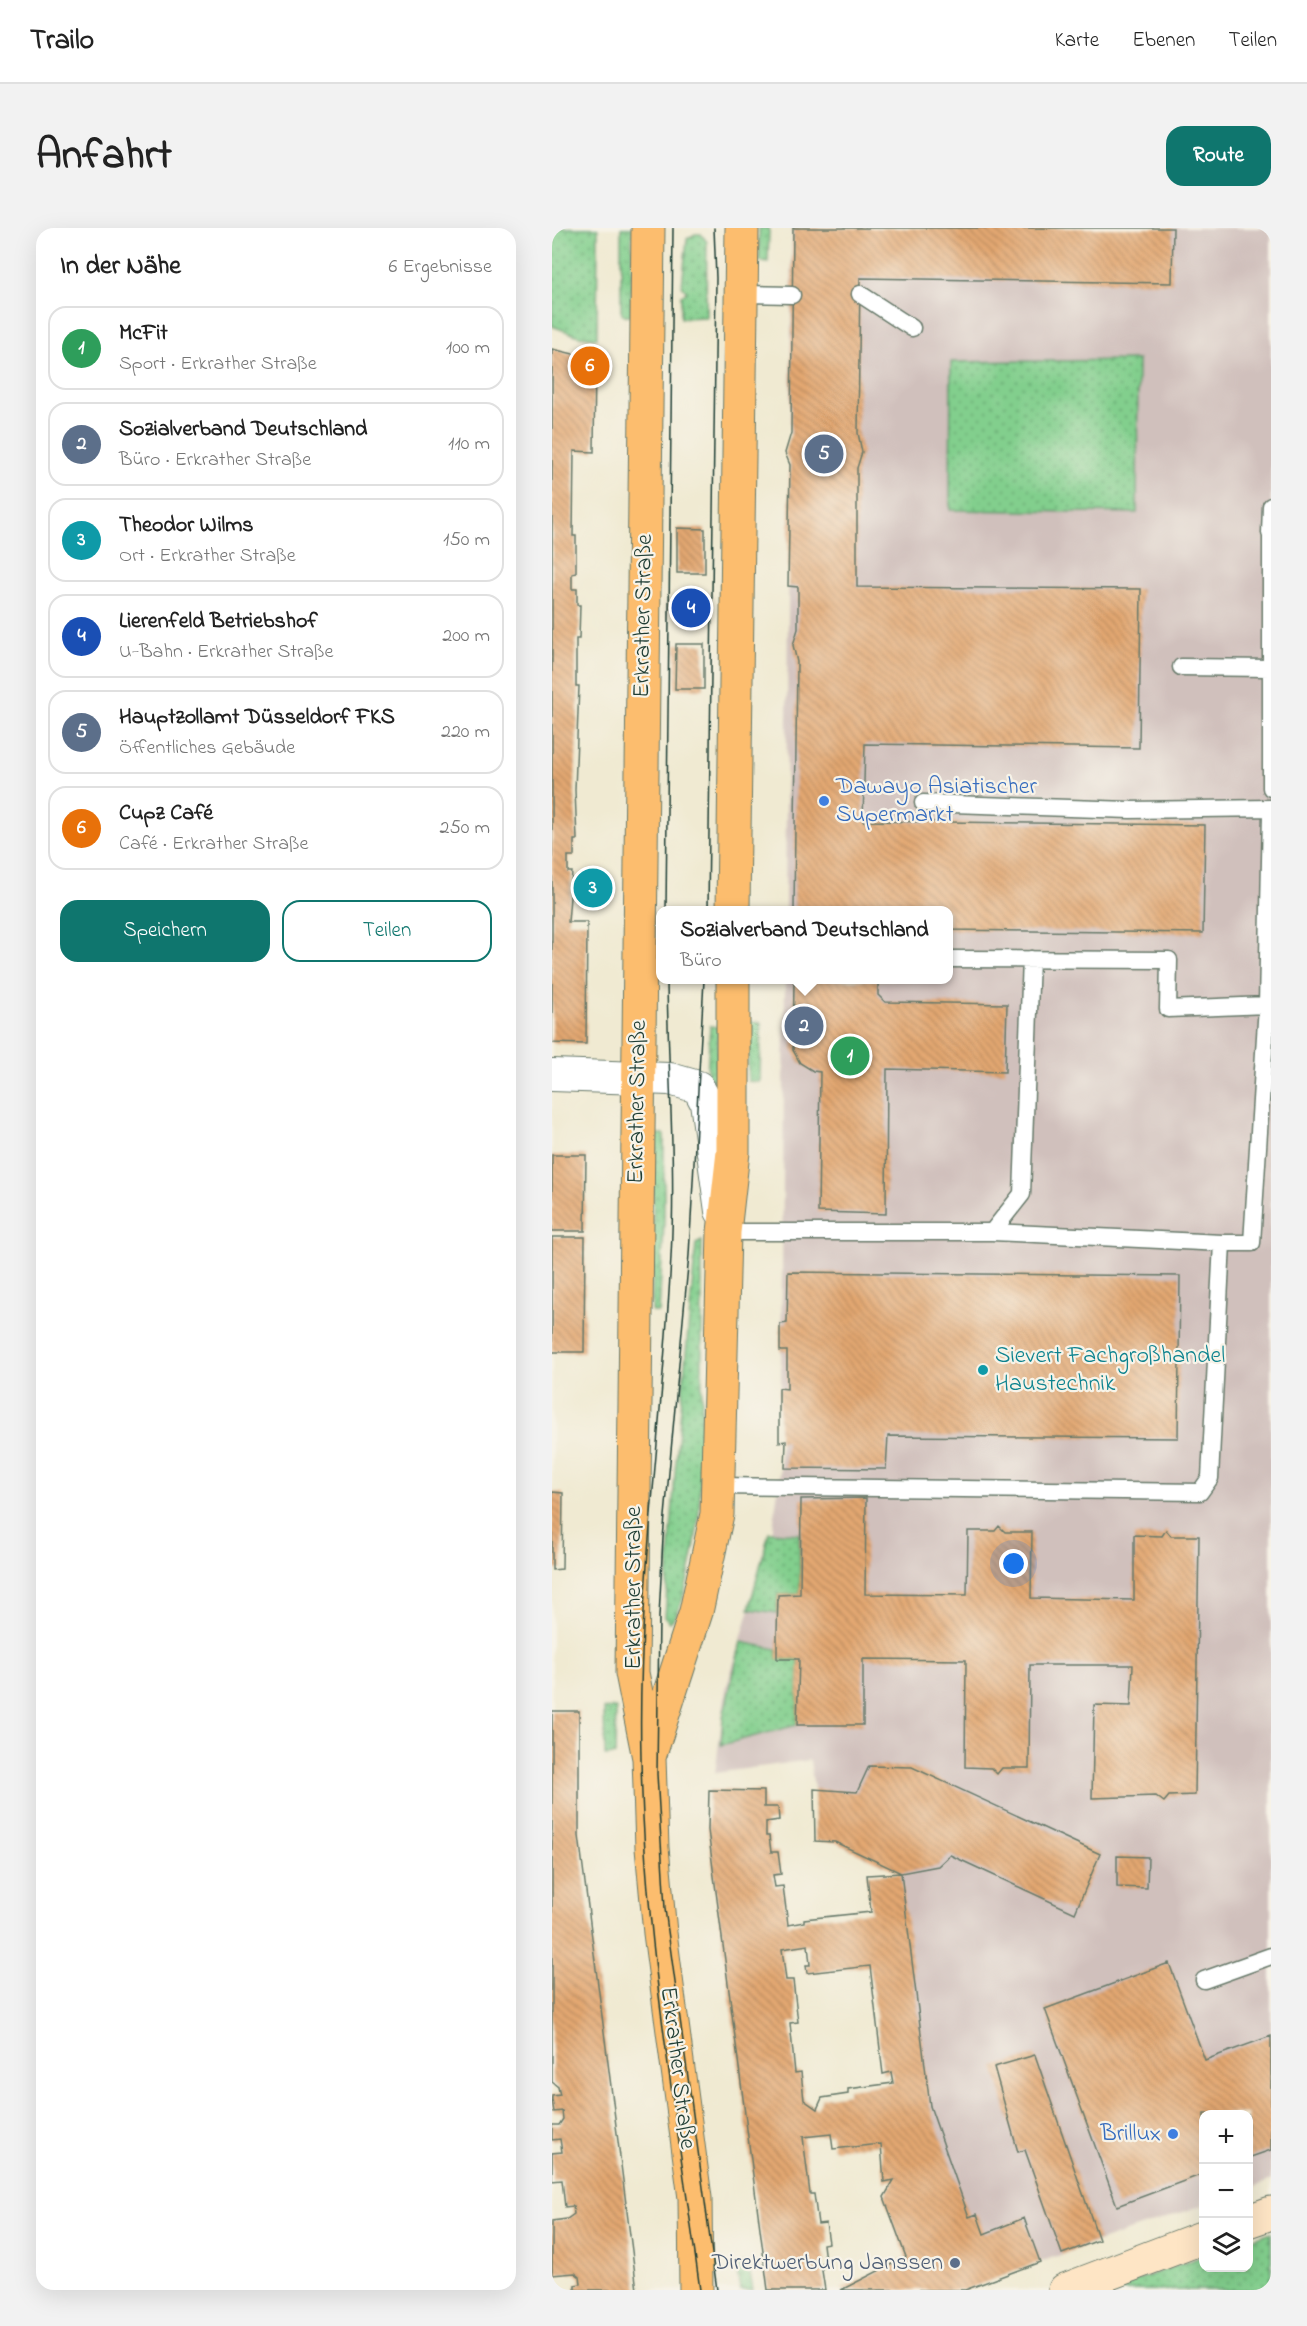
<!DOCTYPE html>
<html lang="de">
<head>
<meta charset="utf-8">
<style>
	:root { --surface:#fff; --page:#f2f2f2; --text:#222; --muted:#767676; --line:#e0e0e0; --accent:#0f766e }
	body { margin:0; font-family:"Indie Flower",sans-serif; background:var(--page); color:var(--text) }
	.controls { position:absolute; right:18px; bottom:18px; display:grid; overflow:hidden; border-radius:12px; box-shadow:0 6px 24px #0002 }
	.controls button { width:54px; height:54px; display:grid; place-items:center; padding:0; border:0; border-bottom:2px solid var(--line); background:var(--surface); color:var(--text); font:30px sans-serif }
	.you { position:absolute; left:462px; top:1336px; width:21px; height:21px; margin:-15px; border:4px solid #fff; border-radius:50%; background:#1a73e8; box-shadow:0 0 0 9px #1a73e833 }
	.badge { display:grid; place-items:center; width:39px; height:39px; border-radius:50%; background:var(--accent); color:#fff; font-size:20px; font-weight:700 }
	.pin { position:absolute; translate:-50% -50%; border:3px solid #fff; box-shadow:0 2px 6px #0006 }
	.popup { position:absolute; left:104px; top:678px; width:297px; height:78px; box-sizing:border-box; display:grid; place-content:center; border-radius:12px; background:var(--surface); filter:drop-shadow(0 2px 4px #0005); font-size:20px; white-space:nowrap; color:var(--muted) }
	.popup b { font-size:22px; color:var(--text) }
	.popup::after { content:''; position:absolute; left:50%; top:100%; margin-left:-12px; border:12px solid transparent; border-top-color:var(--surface) }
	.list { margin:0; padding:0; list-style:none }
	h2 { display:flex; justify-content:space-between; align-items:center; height:78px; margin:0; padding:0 24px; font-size:26px }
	h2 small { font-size:20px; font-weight:400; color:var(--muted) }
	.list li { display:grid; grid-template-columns:39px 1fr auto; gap:18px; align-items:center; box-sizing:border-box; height:84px; margin:0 12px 12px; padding:0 12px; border:2px solid var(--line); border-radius:18px }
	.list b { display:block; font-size:22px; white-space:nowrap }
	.list p { margin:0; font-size:20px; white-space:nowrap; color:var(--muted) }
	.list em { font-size:20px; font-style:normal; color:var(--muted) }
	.actions { display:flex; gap:12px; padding:18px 24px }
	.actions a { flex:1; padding:14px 0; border:2px solid var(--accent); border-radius:18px; text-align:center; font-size:21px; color:var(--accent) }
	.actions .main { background:var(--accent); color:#fff }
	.icon { flex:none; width:33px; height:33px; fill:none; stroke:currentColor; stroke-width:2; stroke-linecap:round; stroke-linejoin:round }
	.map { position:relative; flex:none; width:719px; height:2062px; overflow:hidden; border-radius:18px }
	header { display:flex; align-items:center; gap:36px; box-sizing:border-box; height:84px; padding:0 30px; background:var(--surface); border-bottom:2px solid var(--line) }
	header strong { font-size:28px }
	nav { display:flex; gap:33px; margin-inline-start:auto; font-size:21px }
	.intro { display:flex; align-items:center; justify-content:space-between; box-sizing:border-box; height:144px; padding:0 36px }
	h1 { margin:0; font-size:42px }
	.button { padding:15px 27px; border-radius:18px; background:var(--accent); color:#fff; font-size:21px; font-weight:700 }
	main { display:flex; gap:36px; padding:0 36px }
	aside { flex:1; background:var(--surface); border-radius:18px; box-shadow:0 6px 24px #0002 }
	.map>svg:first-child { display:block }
	.industrial { fill:#d0c0bc }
	.green { fill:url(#green-dots); stroke:#508660; stroke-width:1.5 }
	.building { fill:url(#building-back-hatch); fill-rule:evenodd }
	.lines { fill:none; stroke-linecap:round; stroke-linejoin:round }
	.lane-casing { stroke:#687a6b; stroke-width:19 }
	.street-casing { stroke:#687a6b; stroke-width:34 }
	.secondary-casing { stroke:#687a6b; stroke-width:35 }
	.primary-casing { stroke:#687a6b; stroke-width:35 }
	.lane { stroke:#fff; stroke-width:16 }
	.street { stroke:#fff; stroke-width:32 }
	.secondary { stroke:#fee5c5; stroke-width:33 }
	.primary { stroke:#fcbd6e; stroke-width:33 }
	.tram { stroke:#1f3d34; stroke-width:1.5 }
	.shop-dot { fill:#3f7fe0; stroke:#f7f3e8; stroke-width:2 }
	.culture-dot { fill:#0f9aa8; stroke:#f7f3e8; stroke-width:2 }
	.service-dot { fill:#5c6f8a; stroke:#f7f3e8; stroke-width:2 }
	.labels { text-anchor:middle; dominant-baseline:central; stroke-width:4.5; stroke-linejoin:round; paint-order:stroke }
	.street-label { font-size:24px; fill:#1f3d34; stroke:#f7f3e8 }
	.shop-label { font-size:24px; fill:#366cbe; stroke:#f7f3e8; text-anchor:start }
	.culture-label { font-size:24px; fill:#0d838f; stroke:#f7f3e8; text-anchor:start }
	.service-label { font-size:24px; fill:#4e5e75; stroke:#f7f3e8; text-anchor:end }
</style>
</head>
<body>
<header>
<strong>Trailo</strong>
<nav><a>Karte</a><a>Ebenen</a><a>Teilen</a></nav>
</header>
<div class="intro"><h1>Anfahrt</h1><a class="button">Route</a></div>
<main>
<aside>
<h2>In der Nähe<small>6 Ergebnisse</small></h2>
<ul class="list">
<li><span class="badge" style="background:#2e9e5b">1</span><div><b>McFit</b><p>Sport · Erkrather Straße</p></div><em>100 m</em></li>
<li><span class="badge" style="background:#5c6f8a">2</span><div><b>Sozialverband Deutschland</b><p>Büro · Erkrather Straße</p></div><em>110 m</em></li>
<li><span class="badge" style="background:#0f9aa8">3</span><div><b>Theodor Wilms</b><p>Ort · Erkrather Straße</p></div><em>150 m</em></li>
<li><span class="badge" style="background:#1a4fb4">4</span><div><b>Lierenfeld Betriebshof</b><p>U-Bahn · Erkrather Straße</p></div><em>200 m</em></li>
<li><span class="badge" style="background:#5c6f8a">5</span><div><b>Hauptzollamt Düsseldorf FKS</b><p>Öffentliches Gebäude</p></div><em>220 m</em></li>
<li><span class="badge" style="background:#e8710a">6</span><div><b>Cupz Café</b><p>Café · Erkrather Straße</p></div><em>250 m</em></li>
</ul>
<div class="actions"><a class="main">Speichern</a><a>Teilen</a></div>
</aside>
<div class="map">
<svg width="719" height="2062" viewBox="0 0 719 2062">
	<defs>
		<pattern id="green-dots" width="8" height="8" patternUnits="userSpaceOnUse" patternTransform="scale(1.5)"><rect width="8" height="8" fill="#82cf8d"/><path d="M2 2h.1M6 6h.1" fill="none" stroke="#6aa974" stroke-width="1.8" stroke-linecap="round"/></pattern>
		<pattern id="building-back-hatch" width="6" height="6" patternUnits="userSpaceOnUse" patternTransform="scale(1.5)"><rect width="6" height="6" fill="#e3a771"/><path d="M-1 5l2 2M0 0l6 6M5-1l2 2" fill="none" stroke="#b7895e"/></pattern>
	</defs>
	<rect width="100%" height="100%" fill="#f7f3e8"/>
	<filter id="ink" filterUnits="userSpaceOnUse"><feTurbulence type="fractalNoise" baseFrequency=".0167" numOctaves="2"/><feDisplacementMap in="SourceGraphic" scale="12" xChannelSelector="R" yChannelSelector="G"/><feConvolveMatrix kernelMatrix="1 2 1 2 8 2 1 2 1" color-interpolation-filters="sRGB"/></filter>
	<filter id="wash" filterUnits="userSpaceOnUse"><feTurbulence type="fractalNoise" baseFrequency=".008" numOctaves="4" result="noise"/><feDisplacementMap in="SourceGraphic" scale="24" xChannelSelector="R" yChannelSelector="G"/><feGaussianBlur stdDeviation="1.35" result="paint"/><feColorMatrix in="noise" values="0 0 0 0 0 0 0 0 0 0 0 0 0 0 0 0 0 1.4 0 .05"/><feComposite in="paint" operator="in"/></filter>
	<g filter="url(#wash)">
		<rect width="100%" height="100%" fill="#f0ead2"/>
		<!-- industrial -->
		<path class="industrial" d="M240,0h479v1952l-22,9 -1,-75h-44l-1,91 -163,57 -16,-44 -40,16 -7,-20 -8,3 -39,-111 -29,-233 -66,-31 22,-50 -43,-3 -4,-29 -95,13 11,-84 46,-154 8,-61 5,-494h163v-70h-163z"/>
		<!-- green -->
		<path class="green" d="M0,0h46l-1,110 -18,-2 -27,-10z
			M69,0h11l-1,88 -8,-1 -2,-4z
			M207,0h10l-1,34 -9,-1z
			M143,6h6l6,8 -1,75 -25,1v-22l6,-4 -5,-6 5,-47z
			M586,132l-1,153 -187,-3 1,-148z
			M197,794l12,1 -1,59 -12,-1z
			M158,798l8,1 -1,52 -4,2 -6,-7z
			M102,906h10v89l-5,89h-7z
			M150,1013c-1,90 2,180 -3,269 -1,18 -14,107 -30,112l-4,-5 10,-144 21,-229z
			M217,1304l30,2 1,60 -22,1 -1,18 -28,-4z
			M189,1414l36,7v10h22l-2,66 -76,20 2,-28z
			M64,1480l-1,47 -10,1 -1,-47z
			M719,2004v58h-161l93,-34 1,12h44l1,-28z
			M196,2035l5,27h-13l-4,-26z"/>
		<g id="blocks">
			<!-- building -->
			<path class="building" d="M241,0h380l-1,55 -312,-5 -2,155 4,19 -5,16v119l284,2 -2,159 -274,-4 -2,77 342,4 -2,108 -255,-3v-20h-154l3,-248 -4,-17 5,-16v-42l-10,-1 2,-121 -5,-12 6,-20z
				M0,121l43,10 -1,93 -20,-1 -1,85h3v37l-4,1v15h5v16h3l-1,34h-3v47h3l-4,104 2,50h-3v16h-6v16h4l-4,50h19l-1,122 -34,-1z
				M125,300l28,1v44h-28z
				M124,416h28v45h-29z
				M242,752h84v15l7,7 122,2 -2,68 -118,-3 -1,145 -68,-2 2,-140 -7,-1 -13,-8 -7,-13z
				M0,927h34l-1,76h-33z
				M0,1009h33l-1,115h-32z
				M236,1044l392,4 -2,162 -290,-2 -2,33 -101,-1 1,-27 -7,1v-54l8,1v-38h-7v-27l7,-1z
				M0,1264l11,1 -1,76 -10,1z
				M314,1270l-1,96 102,1 1,-64h27l4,-5 6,6h27l-1,66 103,2v-65l28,1 4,-6 5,6h28l-4,259 -26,1 -5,6 -8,-6 -64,2 2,-93 37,1 2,-41h-103l-1,103h-27l-5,6 -6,-6 -26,-1 1,-107 -103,-1v66h-66l2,-66h-22v-27l1,-37 22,-1 1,-95z
				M0,1483h27v125l58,454h-62v-5l6,-1 -1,-7 -5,-4 -23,2v-54l15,-2 7,-5 -1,-8 -8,1 -3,-27 -10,1v-28l10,-1 -2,-13 -8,1v-15h7l4,-6 -1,-8 -8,1 -2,-12v-4l8,-1 -2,-8 -6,-5z
				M317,1538l43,1 188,87 -25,59 -125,-58 -12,11 -37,7 -66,-31 -20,-1 -1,-52 43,3z
				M157,1562l55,1v16h14l1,13 -13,2v14h3l2,16h7l3,22 -8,1 2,12 8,-1 5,39 16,-3v-3l67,-7 -4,-37 34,-2 29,233 39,111 8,-3 7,20 40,-16 16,44 -75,28h-124l65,-33 -22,-60 10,-17 -10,2 -3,-38 -48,5 -2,-15 -28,3 7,57h4l4,30 8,-1 3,20 -6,1 2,17 -4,3 4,26h-57l-60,-460zM256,1717l2,20h-4l1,8 63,-7 13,108 8,-2 2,11 -45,6v5l-26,4 -5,11 -13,-9 -3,-28 -6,1 -5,-50 8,-1 -5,-42h-7l-4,-31z
				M565,1628l31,1 -1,31 -30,-1z
				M617,1735l36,97 66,-24v114l-23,8v-44h-44l-1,60 -86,32 -72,-197z
				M483,1827l64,185 -37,14 -37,-104 -7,2 -24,-85z"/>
		</g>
	</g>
	<g filter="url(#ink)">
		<use href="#blocks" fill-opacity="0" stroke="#687a6b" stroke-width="1.5"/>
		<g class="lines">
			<defs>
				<path id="lane" d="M190,66l50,1
					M308,66l52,34
					M718,305l1,-27
					M719,305v255
					M629,439l89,1
					M371,575l207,7 141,-2
					M396,731l221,1 -1,49 99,-4
					M440,1004l30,-38 9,-235
					M670,1015h30l15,-238 4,-192
					M168,1258l480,6 10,-14 12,-235 -230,-11h-268
					M652,1752l67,-24"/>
				<path id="street" d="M0,847l118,4 28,8 8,15 15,109"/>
				<path id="secondary" d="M696,1993l23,-8
					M513,2062l139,-53"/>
				<path id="primary" d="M96,0l-16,1445 17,85 3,90 8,85 35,265 1,92
					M181,682l9,-682
					M98,1526l46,-142 21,-98 7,-282 9,-80v-172"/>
			</defs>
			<!-- lane casing -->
			<use href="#lane" class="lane-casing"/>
			<!-- street casing -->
			<use href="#street" class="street-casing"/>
			<!-- secondary casing -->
			<use href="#secondary" class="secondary-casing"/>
			<!-- primary casing -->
			<use href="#primary" class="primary-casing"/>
			<!-- lane -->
			<use href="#lane" class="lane"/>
			<!-- street -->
			<use href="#street" class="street"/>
			<!-- secondary -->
			<use href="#secondary" class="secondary"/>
			<!-- primary -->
			<use href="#primary" class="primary"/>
			<!-- tram -->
			<path class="tram" d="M114,682l7,-682
				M156,682l8,-632 -2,-50
				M115,752c1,92 9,184 4,277 -8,167 -34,333 -30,501 3,178 35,356 59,532
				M152,752l-15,275 -26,283 -4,79 -2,157 8,135 52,381"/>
		</g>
	</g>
	<!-- markers -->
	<g class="shop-dot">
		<circle cx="272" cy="573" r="6"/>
		<circle cx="621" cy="1906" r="6"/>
	</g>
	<circle class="culture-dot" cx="431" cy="1142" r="6"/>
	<circle class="service-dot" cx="403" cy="2035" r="6"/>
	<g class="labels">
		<!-- street labels -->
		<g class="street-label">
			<text transform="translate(92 388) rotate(-89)">Erkrather Straße</text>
			<text transform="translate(86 874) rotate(-89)">Erkrather Straße</text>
			<text transform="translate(82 1360) rotate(-90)">Erkrather Straße</text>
			<text transform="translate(125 1840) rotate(83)">Erkrather Straße</text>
		</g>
		<!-- shop labels -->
		<g class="shop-label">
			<text x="284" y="559">Dawayo Asiatischer<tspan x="284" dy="28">Supermarkt</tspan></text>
			<text x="609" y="1906" text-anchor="end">Brillux</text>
		</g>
		<!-- culture labels -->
		<g class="culture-label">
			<text x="443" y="1128">Sievert Fachgroßhandel<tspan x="443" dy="28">Haustechnik</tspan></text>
		</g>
		<!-- service labels -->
		<g class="service-label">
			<text x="391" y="2035">Direktwerbung Janssen</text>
		</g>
	</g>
</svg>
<div class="controls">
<button>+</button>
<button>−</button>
<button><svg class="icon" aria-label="layers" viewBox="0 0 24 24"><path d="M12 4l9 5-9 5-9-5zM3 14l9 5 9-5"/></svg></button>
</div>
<div class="you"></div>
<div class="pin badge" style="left:298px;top:828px;background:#2e9e5b">1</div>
<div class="pin badge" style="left:252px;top:798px;background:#5c6f8a">2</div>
<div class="popup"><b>Sozialverband Deutschland</b>Büro</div>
<div class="pin badge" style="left:41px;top:660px;background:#0f9aa8">3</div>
<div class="pin badge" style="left:139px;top:380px;background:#1a4fb4">4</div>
<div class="pin badge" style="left:272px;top:226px;background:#5c6f8a">5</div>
<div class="pin badge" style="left:38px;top:138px;background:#e8710a">6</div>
</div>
</main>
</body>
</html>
